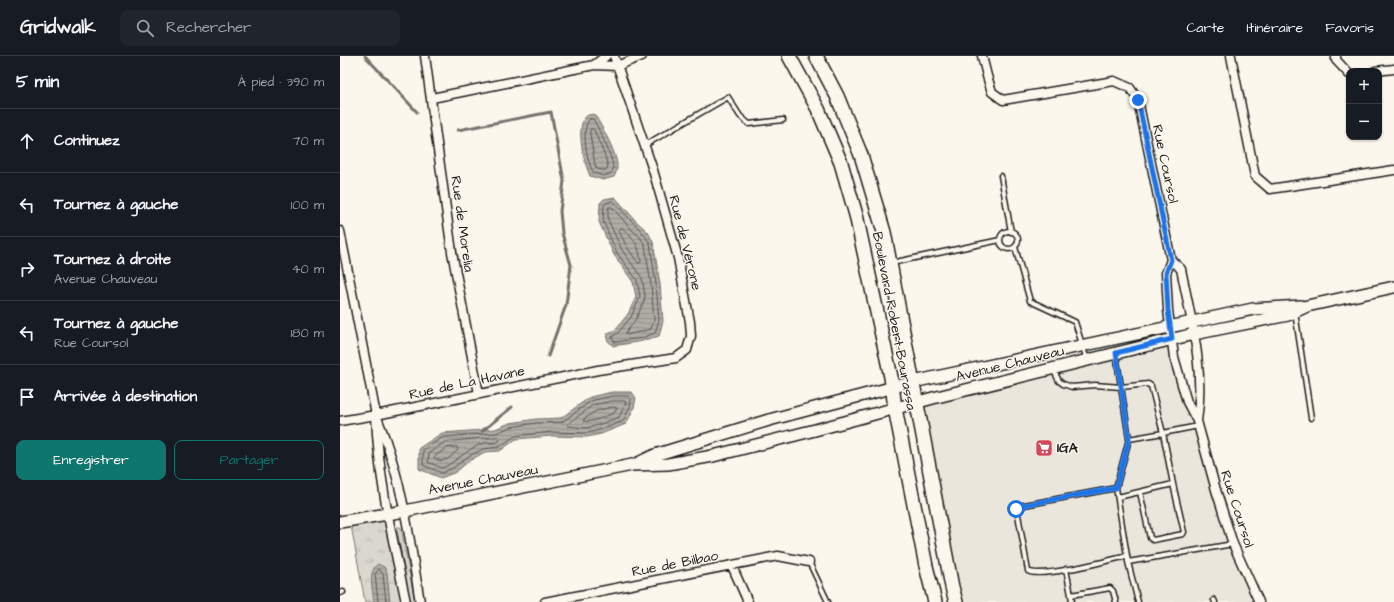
<!DOCTYPE html>
<html lang="fr">
<head>
<meta charset="utf-8">
<style>
	:root { --surface:#171b24; --page:#20242c; --text:#f1f3f6; --muted:#9ea1a6; --line:#363941; --accent:#0f766e }
	body { margin:0; font-family:"Architects Daughter",sans-serif; background:var(--page); color:var(--text) }
	.controls { position:absolute; right:12px; top:12px; display:grid; overflow:hidden; border-radius:8px; box-shadow:0 1px 3px #0004 }
	.controls button { width:36px; height:36px; display:grid; place-items:center; padding:0; border:0; border-bottom:1px solid var(--line); background:var(--surface); color:var(--text); font:20px sans-serif }
	.stop { position:absolute; width:12px; height:12px; margin:-9px; border:3px solid #1a73e8; border-radius:50%; background:#fff }
	.stop.end { background:#1a73e8; border-color:#fff; box-shadow:0 1px 4px #0008 }
	.list { margin:0; padding:0; list-style:none }
	h2 { display:flex; justify-content:space-between; align-items:center; height:52px; margin:0; padding:0 16px; font-size:17px }
	h2 small { font-size:13px; font-weight:400; color:var(--muted) }
	.list li { display:grid; grid-template-columns:26px 1fr auto; gap:12px; align-items:center; box-sizing:border-box; height:64px; padding:0 16px; border-top:1px solid var(--line) }
	.list b { display:block; font-size:15px; white-space:nowrap }
	.list p { margin:0; font-size:13px; white-space:nowrap; color:var(--muted) }
	.list em { font-size:13px; font-style:normal; color:var(--muted) }
	.actions { display:flex; gap:8px; padding:12px 16px }
	.actions a { flex:1; padding:9px 0; border:1px solid var(--accent); border-radius:8px; text-align:center; font-size:14px; color:var(--accent) }
	.actions .main { background:var(--accent); color:#fff }
	.icon { flex:none; width:22px; height:22px; fill:none; stroke:currentColor; stroke-width:2; stroke-linecap:round; stroke-linejoin:round }
	.map { position:relative; flex:none; width:1054px; height:546px; overflow:hidden }
	header { display:flex; align-items:center; gap:24px; box-sizing:border-box; height:56px; padding:0 20px; background:var(--surface); border-bottom:1px solid var(--line) }
	header strong { font-size:19px }
	nav { display:flex; gap:22px; margin-inline-start:auto; font-size:14px }
	.search { width:280px; height:36px; background:var(--page); display:flex; align-items:center; gap:10px; box-sizing:border-box; padding:0 14px; border-radius:8px; color:var(--muted); font-size:15px }
	main { display:flex }
	aside { flex:1; background:var(--surface) }
	.map>svg:first-child { display:block }
	.built { fill:#eae6dc }
	.grass { fill:url(#grass-tufts); stroke:#7b7a75 }
	.water { fill:url(#water-rules); stroke:#74726e }
	.lines { fill:none; stroke-linecap:round; stroke-linejoin:round }
	.shore { stroke:#575653; stroke-width:1 }
	.stream { stroke:#74726e; stroke-width:3 }
	.service-casing { stroke:#1c1c1c; stroke-width:7 }
	.minor-casing { stroke:#1c1c1c; stroke-width:11 }
	.secondary-casing { stroke:#1c1c1c; stroke-width:14 }
	.trunk-casing { stroke:#1c1c1c; stroke-width:16 }
	.service { stroke:#fbf7ec; stroke-width:4 }
	.minor { stroke:#fbf7ec; stroke-width:8 }
	.secondary { stroke:#fbf7ec; stroke-width:11 }
	.trunk { stroke:#fbf7ec; stroke-width:13 }
	.route { stroke:#1a73e8; stroke-width:5 }
	.labels { text-anchor:middle; dominant-baseline:central; stroke-width:3; stroke-linejoin:round; paint-order:stroke }
	.street-label { font-size:14px; fill:#1c1c1c; stroke:#fbf7ec }
	.poi-label { font-size:14px; font-weight:bold; fill:#1c1c1c; stroke:#fbf7ec; text-anchor:start }
</style>
</head>
<body>
<header>
<strong>Gridwalk</strong>
<div class="search"><svg class="icon" aria-label="search" viewBox="0 0 24 24"><circle cx="10" cy="10" r="6"/><path d="M15 15l6 6"/></svg>Rechercher</div>
<nav><a>Carte</a><a>Itinéraire</a><a>Favoris</a></nav>
</header>
<main>
<aside>
<h2>5 min<small>À pied · 390 m</small></h2>
<ul class="list">
<li><svg class="icon" aria-label="ahead" viewBox="0 0 24 24"><path d="M12 20V5M6 11l6-6 6 6"/></svg><div><b>Continuez</b></div><em>70 m</em></li>
<li><svg class="icon" aria-label="left" viewBox="0 0 24 24"><path d="M17 20v-9H6M10 6l-5 5 5 5"/></svg><div><b>Tournez à gauche</b></div><em>100 m</em></li>
<li><svg class="icon" aria-label="right" viewBox="0 0 24 24"><path d="M7 20v-9h11M14 6l5 5-5 5"/></svg><div><b>Tournez à droite</b><p>Avenue Chauveau</p></div><em>40 m</em></li>
<li><svg class="icon" aria-label="left" viewBox="0 0 24 24"><path d="M17 20v-9H6M10 6l-5 5 5 5"/></svg><div><b>Tournez à gauche</b><p>Rue Coursol</p></div><em>180 m</em></li>
<li><svg class="icon" aria-label="arrive" viewBox="0 0 24 24"><path d="M6 21V4h12l-3 4 3 4H6"/></svg><div><b>Arrivée à destination</b></div></li>
</ul>
<div class="actions"><a class="main">Enregistrer</a><a>Partager</a></div>
</aside>
<div class="map">
<svg width="1054" height="546" viewBox="0 0 1054 546">
	<defs>
		<pattern id="grass-tufts" width="24" height="20" patternUnits="userSpaceOnUse"><rect width="24" height="20" fill="#dad7ce"/><path d="M3 7l-1-3M5 7V3M7 7l1-3M15 17l-1-3M17 17v-4M19 17l1-3" fill="none" stroke="#bab8b0"/></pattern>
		<pattern id="water-rules" width="6" height="5" patternUnits="userSpaceOnUse"><rect width="6" height="5" fill="#afaca5"/><path d="M0 2.5h6" fill="none" stroke="#96938d"/></pattern>
	</defs>
	<rect width="100%" height="100%" fill="#fbf7ec"/>
	<filter id="ink" filterUnits="userSpaceOnUse"><feTurbulence type="fractalNoise" baseFrequency=".025" numOctaves="2"/><feDisplacementMap in="SourceGraphic" scale="8" xChannelSelector="R" yChannelSelector="G"/><feConvolveMatrix kernelMatrix="1 2 1 2 8 2 1 2 1" color-interpolation-filters="sRGB"/></filter>
	<g filter="url(#ink)">
		<!-- built -->
		<path class="built" d="M832,283l44,151 43,112h-303l-39,-200z"/>
		<!-- grass -->
		<path class="grass" d="M47,458l19,88h-41l-15,-82z
			M57,471h3l1,1 14,74h-5l-13,-73z"/>
		<!-- water -->
		<path class="water" d="M254,58c7,10 25,43 23,54 0,3 -2,7 -3,9l-11,3 -13,-4c-5,-11 -17,-53 -2,-61 0,0 6,-1 6,-1z
			M275,141l21,24 12,11 5,10 7,42 3,37 -4,15 -16,5 -30,5 -6,-6 1,-7 7,-3 13,-16 8,-17 -3,-15 -19,-27 -15,-33 1,-19 4,-4z
			M272,336h20l4,6 -2,10 -8,16 -25,10 -14,3 -35,-1 -36,3 -16,12 -15,1 -16,9 -13,11 -15,6 -22,-9v-21l23,-15 53,-4 15,-6 26,-4 25,-1 29,-21z
			M38,508l6,3 3,5 3,30h-16c-1,-11 -7,-31 4,-38z"/>
		<g class="lines">
			<!-- shore -->
			<path class="shore" d="M250,63h3c5,8 21,40 20,50 0,2 -2,3 -3,5l-7,2 -9,-3c-7,-9 -14,-46 -4,-54z
				M252,73l2,1 11,26 3,11 -2,3h-3l-6,-1 -2,-4 -5,-31v-4z
				M273,145l31,33 6,10 6,40 3,36 -4,13 -13,5 -27,4 -3,-3v-2l6,-4 13,-16 9,-20 -3,-17 -20,-27 -14,-32 1,-16 2,-2z
				M269,151h3l18,21 10,9 5,8 6,40 2,22 1,13 -3,9 -24,6 -2,-1 11,-15 8,-18 1,-5 -3,-18 -20,-28 -14,-30v-8z
				M280,172h3c12,15 15,13 18,34l-1,1h-2l-11,-16 -8,-16z
				M272,340h17l2,3 -1,8 -7,14 -23,9 -13,3 -35,-1 -37,4 -16,11 -16,2 -16,8 -14,11 -11,5 -19,-8v-15l20,-13 53,-4 15,-6 25,-4 26,-1 29,-21z
				M273,345h11l2,1 -1,3 -6,12 -21,8 -12,3 -18,-2v-2l25,-19z
				M273,351l4,1 -3,5c-8,3 -21,10 -31,8l1,-2 12,-8z
				M158,381l2,3 -3,2c-5,1 -11,0 -16,2 -15,6 -25,18 -39,24l-14,-6 1,-9 16,-11z
				M117,391l1,3 -10,9 -7,2 -7,-3 1,-2 12,-8z
				M38,546l-3,-28 4,-5 4,5 3,28"/>
			<!-- stream -->
			<path class="stream" d="M25,0l52,56
				M118,74l93,-18 13,69 -4,30 2,22 9,32 -5,40 -18,51
				M142,375l30,-24"/>
			<defs>
				<path id="service" d="M305,89l83,-48 12,19 9,8 34,-4
					M661,120l10,56
					M660 184a9 9 0 1 1 18 0a9 9 0 1 1-18 0Z
					M675,191l15,54 45,21 12,38
					M551,207l109,-23
					M955,256l16,106
					M776,298l13,85 -13,49 12,74 10,40
					M713,313l6,12 4,3 9,3 23,-2 26,2 27,-3 3,2 12,47 -34,6
					M833,428l-10,-51 35,-7
					M776,432l-97,18 -2,3 11,62c12,8 82,-11 99,-15
					M778,441l55,-13 11,48 -1,2 -30,6 -3,-2 -10,-46
					M469,506l19,40
					M788,506l105,-18
					M726,513l5,26 39,-7 3,3 3,11
					M0,537l3,-1
					M731,539l1,7
					M874,544l1,2"/>
				<path id="minor" d="M85,0l27,196 27,142
					M642,0l5,20 5,16 11,8 111,-19 16,7 8,12 33,160 -5,13 2,37 6,47 13,45 10,19 19,69 17,54 26,58
					M891,0l24,120 15,13 124,-19
					M996,0v4l13,14
					M254,9l12,-9
					M1035,15l19,-2
					M92,42l162,-33 23,1 25,-10
					M0,175l36,184c2,64 17,125 30,187
					M831,204l10,9c10,50 24,101 16,152
					M38,364c24,58 32,120 42,182
					M0,365l36,-6 222,-45 78,-12 11,-8 4,-14 -1,-14 -12,-64 -25,-88 -39,-114
					M392,510l16,36
					M205,546l233,-46 31,6"/>
				<path id="secondary" d="M298,407l17,-8 114,-35 144,-38 340,-73 48,-3
					M0,466l65,-11 227,-46 36,-1 45,-8 102,-26 118,-32 261,-64 94,-19 19,-9 87,-19"/>
				<path id="trunk" d="M449,0l29,53 23,54 15,52 35,162 4,31 31,158 9,36
					M476,0l21,40 24,59 23,77 68,355 4,15"/>
			</defs>
			<!-- service casing -->
			<use href="#service" class="service-casing"/>
			<!-- minor casing -->
			<use href="#minor" class="minor-casing"/>
			<!-- secondary casing -->
			<use href="#secondary" class="secondary-casing"/>
			<!-- trunk casing -->
			<use href="#trunk" class="trunk-casing"/>
			<!-- service -->
			<use href="#service" class="service"/>
			<!-- minor -->
			<use href="#minor" class="minor"/>
			<!-- secondary -->
			<use href="#secondary" class="secondary"/>
			<!-- trunk -->
			<use href="#trunk" class="trunk"/>
		</g>
	</g>
	<g class="lines" filter="url(#ink)">
		<!-- route -->
		<path class="route" d="M676,453l3,-3 97,-18 13,-49 -13,-86 56,-14 -4,-29 -2,-37 5,-13 -33,-160"/>
	</g>
	<!-- icons -->
	<defs>
		<symbol id="supermarket-square" viewBox="-11 -11 22 22"><rect x="-9" y="-9" width="18" height="18" rx="4" fill="#d1495b" stroke="#fbf7ec"/><path d="M-6-5.5h2.5l.6 2H6L4.5 2H-2.5L-4.4-4H-6ZM-1.5 3.2a1.3 1.3 0 1 0 .1 0ZM3 3.2a1.3 1.3 0 1 0 .1 0Z" fill="#fff"/></symbol>
	</defs>
	<g fill-rule="evenodd">
		<use href="#supermarket-square" x="694" y="382" width="20" height="20"/>
	</g>
	<g class="labels">
		<!-- street labels -->
		<g class="street-label">
			<text transform="translate(825 108) rotate(78)">Rue Coursol</text>
			<text transform="translate(122 168) rotate(82)">Rue de Morelia</text>
			<text transform="translate(345 187) rotate(76)">Rue de Vérone</text>
			<text transform="translate(554 265) rotate(79)">Boulevard Robert-Bourassa</text>
			<text transform="translate(670 308) rotate(-14)">Avenue Chauveau</text>
			<text transform="translate(127 327) rotate(-12)">Rue de La Havane</text>
			<text transform="translate(143 424) rotate(-11)">Avenue Chauveau</text>
			<text transform="translate(897 453) rotate(72)">Rue Coursol</text>
			<text transform="translate(335 508) rotate(-11)">Rue de Bilbao</text>
		</g>
		<!-- poi labels -->
		<g class="poi-label">
			<text x="717" y="392">IGA</text>
		</g>
	</g>
</svg>
<div class="controls">
<button>+</button>
<button>−</button>
</div>
<div class="stop" style="left:676px;top:453px"></div>
<div class="stop end" style="left:798px;top:44px"></div>
</div>
</main>
</body>
</html>
